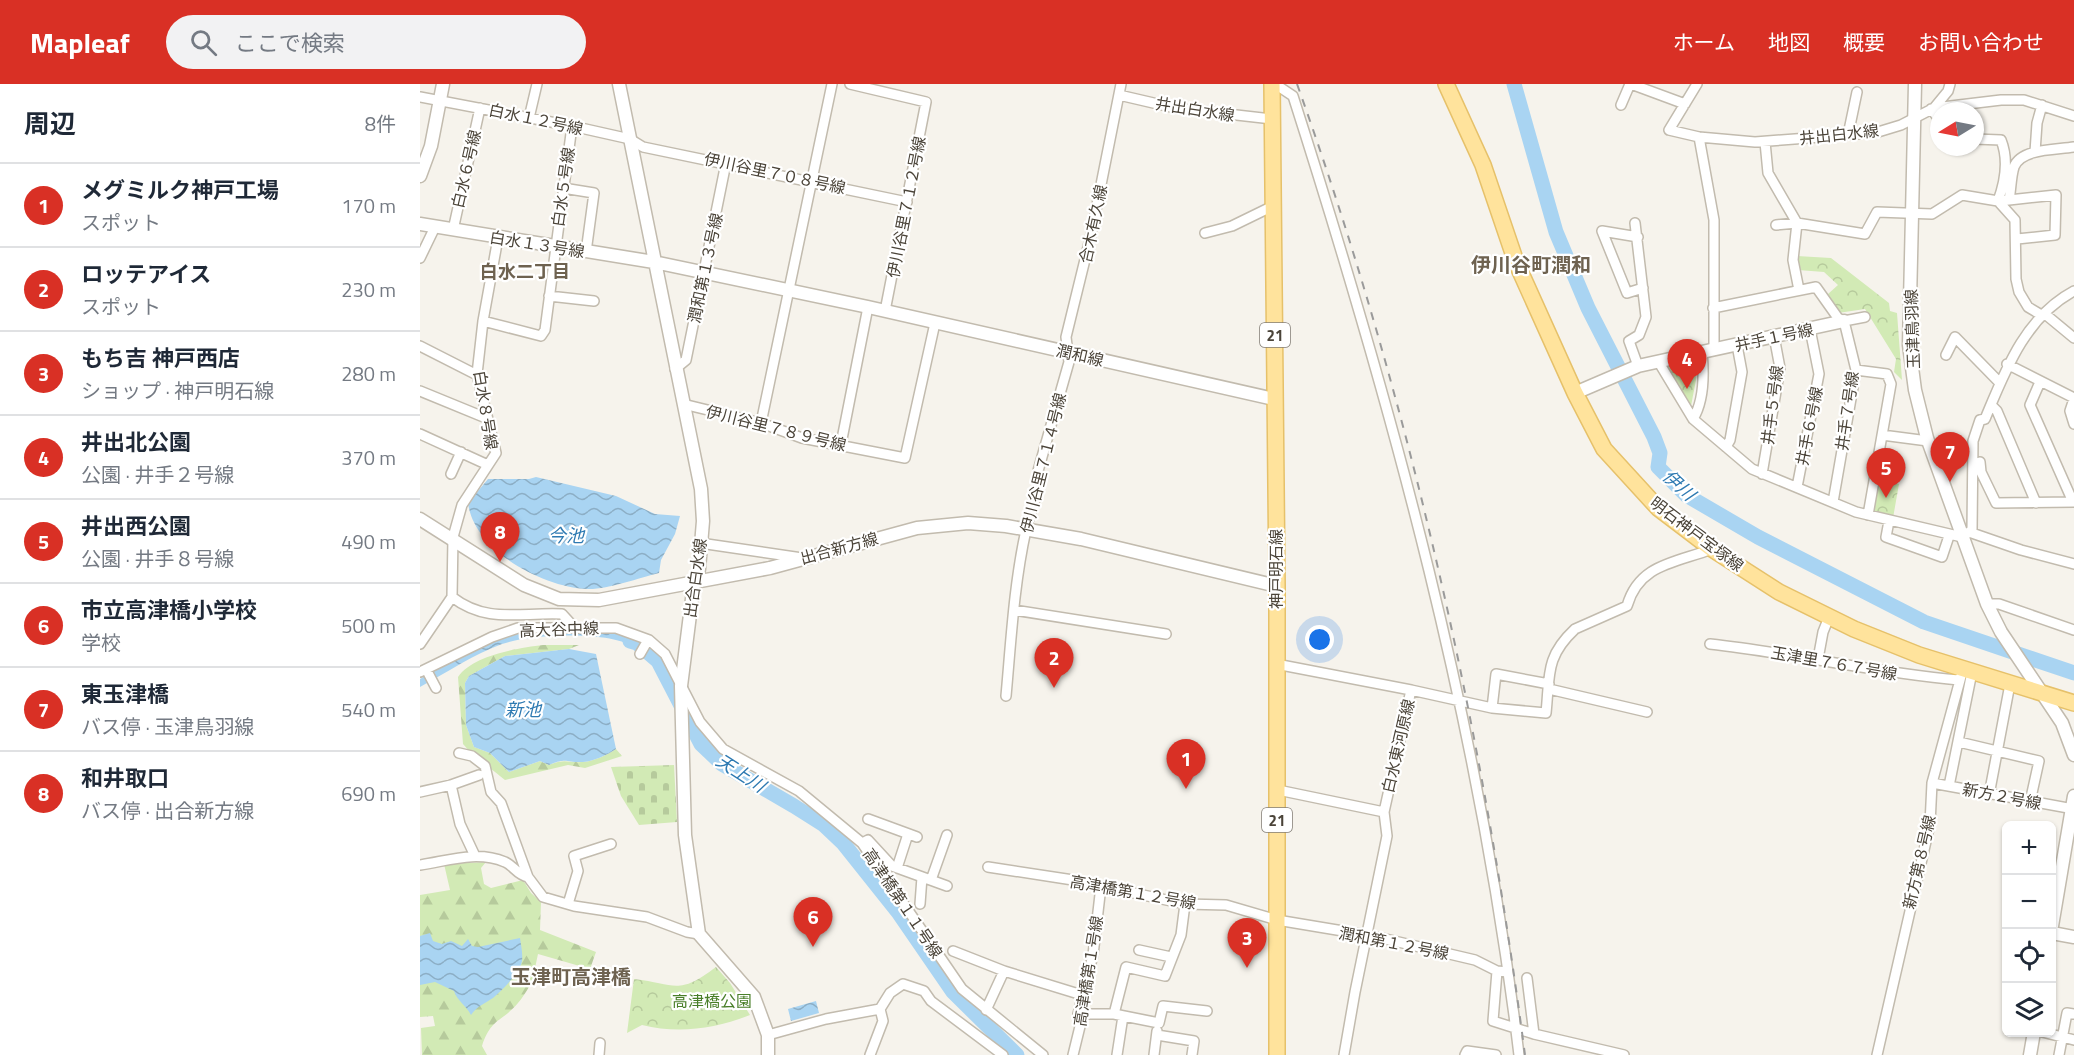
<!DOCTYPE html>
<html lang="ja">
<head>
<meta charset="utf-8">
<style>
	:root { --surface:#fff; --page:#f2f2f3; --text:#1f2937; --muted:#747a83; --line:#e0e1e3; --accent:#d93025 }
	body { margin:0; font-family:"Titillium Web","Noto Sans JP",sans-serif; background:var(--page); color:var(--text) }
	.controls { position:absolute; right:18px; bottom:18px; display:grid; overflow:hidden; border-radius:9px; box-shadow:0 2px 4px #0004 }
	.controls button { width:54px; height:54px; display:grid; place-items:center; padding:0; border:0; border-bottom:2px solid var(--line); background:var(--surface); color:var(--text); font:30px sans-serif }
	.compass { position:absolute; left:1510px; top:18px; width:54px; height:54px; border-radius:50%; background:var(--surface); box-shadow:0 2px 4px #0004; rotate:260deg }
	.you { position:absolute; left:900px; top:556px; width:21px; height:21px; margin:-15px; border:4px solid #fff; border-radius:50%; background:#1a73e8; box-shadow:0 0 0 9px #1a73e833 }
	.badge { display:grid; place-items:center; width:39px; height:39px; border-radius:50%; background:var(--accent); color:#fff; font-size:20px; font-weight:700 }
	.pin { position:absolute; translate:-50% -50px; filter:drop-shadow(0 2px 3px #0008) }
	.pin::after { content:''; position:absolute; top:32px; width:21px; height:18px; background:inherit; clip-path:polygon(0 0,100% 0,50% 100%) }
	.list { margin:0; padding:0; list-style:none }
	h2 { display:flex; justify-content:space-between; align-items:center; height:78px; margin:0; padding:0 24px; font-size:26px }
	h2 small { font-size:20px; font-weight:400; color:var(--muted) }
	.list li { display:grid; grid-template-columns:39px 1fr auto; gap:18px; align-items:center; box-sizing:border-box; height:84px; padding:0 24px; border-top:2px solid var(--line) }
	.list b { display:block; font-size:22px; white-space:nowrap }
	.list p { margin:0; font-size:20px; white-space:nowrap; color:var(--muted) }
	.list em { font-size:20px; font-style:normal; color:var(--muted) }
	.icon { flex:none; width:33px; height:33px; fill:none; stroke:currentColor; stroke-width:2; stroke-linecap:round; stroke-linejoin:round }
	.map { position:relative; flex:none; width:1654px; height:971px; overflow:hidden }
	header { display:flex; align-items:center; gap:36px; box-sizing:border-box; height:84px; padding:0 30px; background:var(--accent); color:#fff }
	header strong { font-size:28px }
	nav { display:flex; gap:33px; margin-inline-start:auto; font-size:21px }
	.search { width:420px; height:54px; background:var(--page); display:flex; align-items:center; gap:15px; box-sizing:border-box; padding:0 21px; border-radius:33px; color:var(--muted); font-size:22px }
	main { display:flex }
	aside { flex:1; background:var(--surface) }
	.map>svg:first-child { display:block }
	.forest { fill:url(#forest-firs) }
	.cemetery { fill:url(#cemetery-stones) }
	.park { fill:url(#park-crowns) }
	.water { fill:url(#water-waves) }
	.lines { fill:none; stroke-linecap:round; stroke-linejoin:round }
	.river { stroke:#a9d4f2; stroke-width:15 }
	.minor-casing { stroke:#c2bbae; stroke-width:12 }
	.tertiary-casing { stroke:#c2bbae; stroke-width:15 }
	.primary-casing { stroke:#e6c16a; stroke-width:18 }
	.minor { stroke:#fff; stroke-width:9 }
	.tertiary { stroke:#fff; stroke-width:12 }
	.primary { stroke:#ffe39c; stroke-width:15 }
	.rail { stroke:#9a9a9a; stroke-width:2; stroke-dasharray:8 8; stroke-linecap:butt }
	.labels { text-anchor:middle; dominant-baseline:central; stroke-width:4.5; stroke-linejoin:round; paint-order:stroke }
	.shield { fill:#fff; stroke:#817c74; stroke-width:1.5 }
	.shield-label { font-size:15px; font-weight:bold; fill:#4b4439 }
	.street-label { font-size:16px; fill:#4b4439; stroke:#fff }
	.park-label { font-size:16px; fill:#4a7f2a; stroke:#fff }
	.neighbourhood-label { font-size:18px; font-weight:bold; fill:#6e6250; stroke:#fff }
	.water-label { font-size:18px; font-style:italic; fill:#2e7ab2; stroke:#fff }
	.quarter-label { font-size:20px; font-weight:bold; fill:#6e6250; stroke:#fff }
</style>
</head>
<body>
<header>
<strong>Mapleaf</strong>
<div class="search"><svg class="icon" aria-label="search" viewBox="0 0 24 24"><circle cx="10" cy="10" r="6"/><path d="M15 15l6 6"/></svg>ここで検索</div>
<nav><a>ホーム</a><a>地図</a><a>概要</a><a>お問い合わせ</a></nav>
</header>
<main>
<aside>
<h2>周辺<small>8件</small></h2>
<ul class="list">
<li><span class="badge">1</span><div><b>メグミルク神戸工場</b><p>スポット</p></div><em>170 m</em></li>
<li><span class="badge">2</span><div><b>ロッテアイス</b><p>スポット</p></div><em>230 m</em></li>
<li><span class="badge">3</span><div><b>もち吉 神戸西店</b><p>ショップ · 神戸明石線</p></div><em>280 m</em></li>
<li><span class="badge">4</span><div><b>井出北公園</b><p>公園 · 井手２号線</p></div><em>370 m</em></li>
<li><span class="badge">5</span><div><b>井出西公園</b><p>公園 · 井手８号線</p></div><em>490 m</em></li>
<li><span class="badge">6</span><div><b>市立高津橋小学校</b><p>学校</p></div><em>500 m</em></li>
<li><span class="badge">7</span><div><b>東玉津橋</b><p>バス停 · 玉津鳥羽線</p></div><em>540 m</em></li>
<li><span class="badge">8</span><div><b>和井取口</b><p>バス停 · 出合新方線</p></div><em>690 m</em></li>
</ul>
</aside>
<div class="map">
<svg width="1654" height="971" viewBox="0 0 1654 971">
	<defs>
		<pattern id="forest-firs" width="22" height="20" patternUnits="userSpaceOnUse" patternTransform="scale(1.5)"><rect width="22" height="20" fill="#d2eab5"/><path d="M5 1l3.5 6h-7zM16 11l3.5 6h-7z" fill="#b6ca9c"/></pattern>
		<pattern id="cemetery-stones" width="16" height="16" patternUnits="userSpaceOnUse" patternTransform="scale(1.5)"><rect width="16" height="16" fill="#d2eab5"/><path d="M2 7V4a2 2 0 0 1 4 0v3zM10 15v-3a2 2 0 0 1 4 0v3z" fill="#b6ca9c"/></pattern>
		<pattern id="park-crowns" width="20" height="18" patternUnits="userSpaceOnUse" patternTransform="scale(1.5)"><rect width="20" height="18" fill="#d2eab5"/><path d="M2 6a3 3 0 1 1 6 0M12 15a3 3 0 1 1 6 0" fill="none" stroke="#b6ca9c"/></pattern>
		<pattern id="water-waves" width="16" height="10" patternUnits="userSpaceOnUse" patternTransform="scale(1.5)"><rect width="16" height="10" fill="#a9d4f2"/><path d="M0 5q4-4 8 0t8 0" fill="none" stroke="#8caec5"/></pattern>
	</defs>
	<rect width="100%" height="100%" fill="#f6f3ec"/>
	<!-- forest -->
	<path class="forest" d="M123,561h36l-10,4 -64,7 -36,20 -4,7 1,42 8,22 16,6 19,19 31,-11 9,4c16,-7 19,-2 34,-3 11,-1 24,-7 33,-13l6,7 -37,12 -17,-3 -63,15c-11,-9 -34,-26 -42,-36l-5,-67c15,-22 60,-29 85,-32z
		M66,778l-5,6 3,16 7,4 32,-8 8,13 10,9 -1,28 56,22 -6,17 -52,-15 -3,14 3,3c-6,10 -12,23 -20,32 -16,19 -27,15 -36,43l5,9h-65l-1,-27 14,-2 -2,-10 -13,1v-122l30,-5 -6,-26z"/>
	<!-- cemetery -->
	<path class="cemetery" d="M254,681l3,57 -38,3 -18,-29 -10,-29z"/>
	<!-- park -->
	<path class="park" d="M1377,172l34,2 58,45 1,8 7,2 5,67 -8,-8 2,-13 -31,-50 -27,4 -10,-19 10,-9 -14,-13 -26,-2z
		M1275,275l1,21 -5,26 -25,-39v-3z
		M1458,395l21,5 -6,34 -20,-6z
		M296,883l14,16 20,32c-35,14 -72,19 -108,10l-15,8 7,-54c42,5 44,17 82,-12z"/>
	<!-- water -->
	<path class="water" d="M116,393l80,19 39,18 25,2 -5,18 -14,26 -2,13c-20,5 -53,17 -72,16 -44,-2 -113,-38 -119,-86l20,-24h41z
		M110,547l83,1 31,10 -4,7h-4c-21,-19 -106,-15 -134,-5 -28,10 -56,29 -82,43v-8c36,-20 70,-39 110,-48z
		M149,565l27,5 20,95c-9,6 -22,12 -33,13 -16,1 -16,-5 -34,3l-9,-4 -31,11 -19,-19 -16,-6 -8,-22 -1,-42 4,-7 36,-20z
		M10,849l3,8 9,3 9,-3 11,5 6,-7 4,7 6,1 42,-9c1,7 3,16 2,23 -2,12 -20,29 -29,37 -9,6 -16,8 -22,17 -5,-10 -14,-14 -17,-24l-19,-9 -15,3v-49z
		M396,917l3,12 -28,8 -3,-12z"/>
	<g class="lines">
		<!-- river -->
		<path class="river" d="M1094,0l42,148 32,76 66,129 6,16 -2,14 28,28 72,42 166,85 150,51
			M210,557l7,2 21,18 43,83 21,20 72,42 30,19 19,18 55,69 55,80 64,63"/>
		<defs>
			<path id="minor" d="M430,0l76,18 -41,209
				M855,0l18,12c100,313 187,632 226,959
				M1211,0l54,20
				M1277,0l-28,46 30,7 56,5 93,-7 30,-3 23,-7 33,-17 67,-8h23l50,16
				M699,11l56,13 97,11
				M0,13l152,29 58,13 13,8 264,55
				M1201,21l9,-21
				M1514,24l14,-17 2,-7
				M1511,25l8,10
				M109,34l8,-34
				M1428,51l9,-43
				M1279,53l15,83v130
				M1555,55l26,1c8,20 4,42 -3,61l17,19 1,59 3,13 9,15 15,9
				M1345,58l3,31 29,50 -4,37 6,30
				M1615,68l2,-29 5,-18
				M143,104l31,5 -8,59
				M1589,116l47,-5 -1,40 -38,4
				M1215,139l11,94 -7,18 -10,6 9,25
				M1356,141l21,-2 68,11 12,-22 55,2 30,-19 36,6 11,-1c2,-10 2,-24 5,-33 7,-19 43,-17 60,-20
				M33,146l27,-122
				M785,149l27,-7 41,-20
				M1218,153l-36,-6 25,62 16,-5
				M78,154l-15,83 -6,53 19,79 -34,52 -9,32 -1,60c35,27 68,15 110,17l11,12
				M0,174l15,-31
				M129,212l45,5
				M1293,224l103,-21 22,31 6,3
				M1625,230l29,24
				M63,237l58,15 4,-6 27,-204
				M1424,237l21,-4
				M0,262l57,29
				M1526,271l9,-18 45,46
				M1238,277l35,58 59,50 104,43 106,25 10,-7 1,-89 7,-21 5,-1c20,-48 40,-102 89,-128
				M1587,280l67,34
				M255,285l11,-9 40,-197
				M1436,286l31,4 4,10 -23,131
				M1620,298l-10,23 43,97
				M0,307l66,27
				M1654,315l-4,12 4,13
				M263,320l78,19 41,15 103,20 30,-135
				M1571,321l6,6 39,92
				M1273,335c11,-18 11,-47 9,-67
				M341,339l71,-339
				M0,350l68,31
				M1462,351l46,6
				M421,360l27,-137
				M1306,363l4,-7 12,-68 -5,-27
				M1560,378l1,10 15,31 78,-1
				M31,390l10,-22
				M1342,390l18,-106 -6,-32
				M1377,403l22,-113 -9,-45
				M1413,418l23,-132 -12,-49
				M1469,437l-3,16 56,20 7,-21
				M1549,448l52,18 53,14
				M280,459l102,15
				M1567,520h12l75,26
				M594,526l152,24
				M0,560l32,-47
				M1290,560c83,9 165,29 249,36
				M220,570l8,-14
				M1398,575l5,-27 6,-15
				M856,580l135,26 -27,122 3,24 -32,156 -11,63
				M6,585l10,19
				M0,588l72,-35 26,-9h98l33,12 16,14 35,68 23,27 76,42 63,52 100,146 81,66
				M1129,605l98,23
				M991,606l81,18 54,5c4,-38 -1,-56 29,-84l52,-23c12,-42 48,-43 85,-57
				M586,612c5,-55 8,-112 20,-166 4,-20 15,-38 12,-59l31,-109 -3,-25 25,-102 30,-151
				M1072,624l4,-34 53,10
				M1539,658l80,19 -9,41
				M39,669l13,3 13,10 6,26 10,11 27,74
				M1512,699l142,26
				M1529,702l23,-114
				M858,706l106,22
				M0,708l31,-7
				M1569,711l21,-111
				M448,735l49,18
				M442,759l6,-3 24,26 55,20
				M55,772l-15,-32 -9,-39 28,-10
				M0,781c28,-4 56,-15 85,-3 9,4 12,13 23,15l15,20 31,9 73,11 40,15 12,2
				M568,783l85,13 112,24 41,1 51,15 96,16 102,24 22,11 11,1
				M477,784l11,-34
				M511,796l16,-45
				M148,820l10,-33 -4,-15 37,-12
				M500,820l2,-27
				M719,866l32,7
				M533,867l51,20 -18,39
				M584,887l78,24
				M1077,887l-4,50 41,13
				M1107,894l7,56 90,21
				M663,930h31l45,9 4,-17 44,5
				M694,930l12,-47 39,9 16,-41 4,-31
				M1622,948l32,8
				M348,951l58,-16 54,-10 10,-16 13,-9 21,7 7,10 72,54
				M737,951l37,6 -2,14
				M179,971l1,-12
				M450,971l13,-34 -3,-12
				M653,971l10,-41h-5l15,-59 8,-69
				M697,971l6,-39
				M734,971l3,-24
				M1045,971l2,-4 29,4
				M1457,971l53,-231 2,-41 31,-114
				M1639,971l8,-42 7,1"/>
			<path id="tertiary" d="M199,0l82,405 2,32 -4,48 -5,14 -13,103 4,149 14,99 55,63 14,38v20
				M1495,0l-6,261 6,45 12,48 60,166 14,28 61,91 12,32
				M0,92l11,-30 12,-62
				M0,140l234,38 214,45 406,92
				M1155,309l63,-27 206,-45
				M0,435l104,66 35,14 40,1 171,-32 147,-40 51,-5 38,3 75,13 196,47
				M1632,842l22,-130
				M1632,849l22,4
				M1610,971l4,-23"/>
			<path id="primary" d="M852,0l5,502v469
				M1026,0l37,81 33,97 59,131 29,56 54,59 54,41 67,43 75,37 65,26 155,48"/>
		</defs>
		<!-- minor casing -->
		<use href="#minor" class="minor-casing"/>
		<!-- tertiary casing -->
		<use href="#tertiary" class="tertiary-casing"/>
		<!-- primary casing -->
		<use href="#primary" class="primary-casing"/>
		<!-- minor -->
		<use href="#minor" class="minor"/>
		<!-- tertiary -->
		<use href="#tertiary" class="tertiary"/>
		<!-- primary -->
		<use href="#primary" class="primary"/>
		<!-- rail -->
		<path class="rail" d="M877,0c112,313 185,641 228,971"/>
	</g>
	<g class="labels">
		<!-- shield labels -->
		<g class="shield">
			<rect x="840" y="239" width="30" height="24" rx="4.5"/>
			<rect x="842" y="724" width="30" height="24" rx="4.5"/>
		</g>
		<g class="shield-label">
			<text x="855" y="251">21</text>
			<text x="857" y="736">21</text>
		</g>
		<!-- street labels -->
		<g class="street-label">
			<text transform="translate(775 25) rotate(9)">井出白水線</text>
			<text transform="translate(116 35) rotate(12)">白水１２号線</text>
			<text transform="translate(1419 50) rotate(-6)">井出白水線</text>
			<text transform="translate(46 85) rotate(-77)">白水６号線</text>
			<text transform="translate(355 89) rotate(12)">伊川谷里７０８号線</text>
			<text transform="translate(143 103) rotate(-82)">白水５号線</text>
			<text transform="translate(486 123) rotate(-79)">伊川谷里７１２号線</text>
			<text transform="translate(673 140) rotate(-78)">合木有久線</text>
			<text transform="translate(117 160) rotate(9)">白水１３号線</text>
			<text transform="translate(285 184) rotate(-78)">潤和第１３号線</text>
			<text transform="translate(1492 245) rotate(-92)">玉津鳥羽線</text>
			<text transform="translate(1354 253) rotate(-12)">井手１号線</text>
			<text transform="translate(660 271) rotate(13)">潤和線</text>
			<text transform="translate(1352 321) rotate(-83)">井手５号線</text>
			<text transform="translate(66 326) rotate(81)">白水８号線</text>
			<text transform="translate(1427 327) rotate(-82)">井手７号線</text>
			<text transform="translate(1389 342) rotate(-79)">井手６号線</text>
			<text transform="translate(356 344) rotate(14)">伊川谷里７８９号線</text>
			<text transform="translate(623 379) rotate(-76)">伊川谷里７１４号線</text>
			<text transform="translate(1277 450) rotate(37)">明石神戸宝塚線</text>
			<text transform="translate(419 464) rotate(-15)">出合新方線</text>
			<text transform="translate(856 485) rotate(-90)">神戸明石線</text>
			<text transform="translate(275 494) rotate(-82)">出合白水線</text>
			<text transform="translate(139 545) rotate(-2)">高大谷中線</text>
			<text transform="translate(1414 579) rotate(10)">玉津里７６７号線</text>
			<text transform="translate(978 662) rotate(-77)">白水東河原線</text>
			<text transform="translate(1582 712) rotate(11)">新方２号線</text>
			<text transform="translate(1499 778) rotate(-77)">新方第８号線</text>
			<text transform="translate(713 808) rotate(10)">高津橋第１２号線</text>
			<text transform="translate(483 819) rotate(56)">高津橋第１１号線</text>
			<text transform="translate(974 859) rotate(11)">潤和第１２号線</text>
			<text transform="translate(668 887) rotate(-81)">高津橋第１号線</text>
		</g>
		<!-- park labels -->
		<g class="park-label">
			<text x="292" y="917">高津橋公園</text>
		</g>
		<!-- neighbourhood labels -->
		<g class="neighbourhood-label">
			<text x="105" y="187">白水二丁目</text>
		</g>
		<!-- water labels -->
		<g class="water-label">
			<text transform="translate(1259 401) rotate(42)">伊川</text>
			<text x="146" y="451">今池</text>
			<text x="103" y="625">新池</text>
			<text transform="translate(321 689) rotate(33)">天上川</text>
		</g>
		<!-- quarter labels -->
		<g class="quarter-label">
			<text x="1111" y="180">伊川谷町潤和</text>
			<text x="151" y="892">玉津町高津橋</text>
		</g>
	</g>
</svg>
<div class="controls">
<button>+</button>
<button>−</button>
<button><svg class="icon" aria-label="locate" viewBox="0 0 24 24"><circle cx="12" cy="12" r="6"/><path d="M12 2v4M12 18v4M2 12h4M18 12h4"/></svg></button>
<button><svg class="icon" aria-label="layers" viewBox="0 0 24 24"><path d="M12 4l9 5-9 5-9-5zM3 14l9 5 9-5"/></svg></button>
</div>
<svg class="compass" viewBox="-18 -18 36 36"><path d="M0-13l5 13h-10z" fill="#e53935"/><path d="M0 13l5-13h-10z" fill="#747a83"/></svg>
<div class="you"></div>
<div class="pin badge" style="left:766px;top:705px">1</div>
<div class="pin badge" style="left:634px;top:604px">2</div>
<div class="pin badge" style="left:827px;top:884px">3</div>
<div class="pin badge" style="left:1267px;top:305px">4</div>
<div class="pin badge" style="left:1466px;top:414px">5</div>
<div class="pin badge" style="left:393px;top:863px">6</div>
<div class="pin badge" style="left:1530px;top:398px">7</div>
<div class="pin badge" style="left:80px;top:478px">8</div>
</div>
</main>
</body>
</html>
